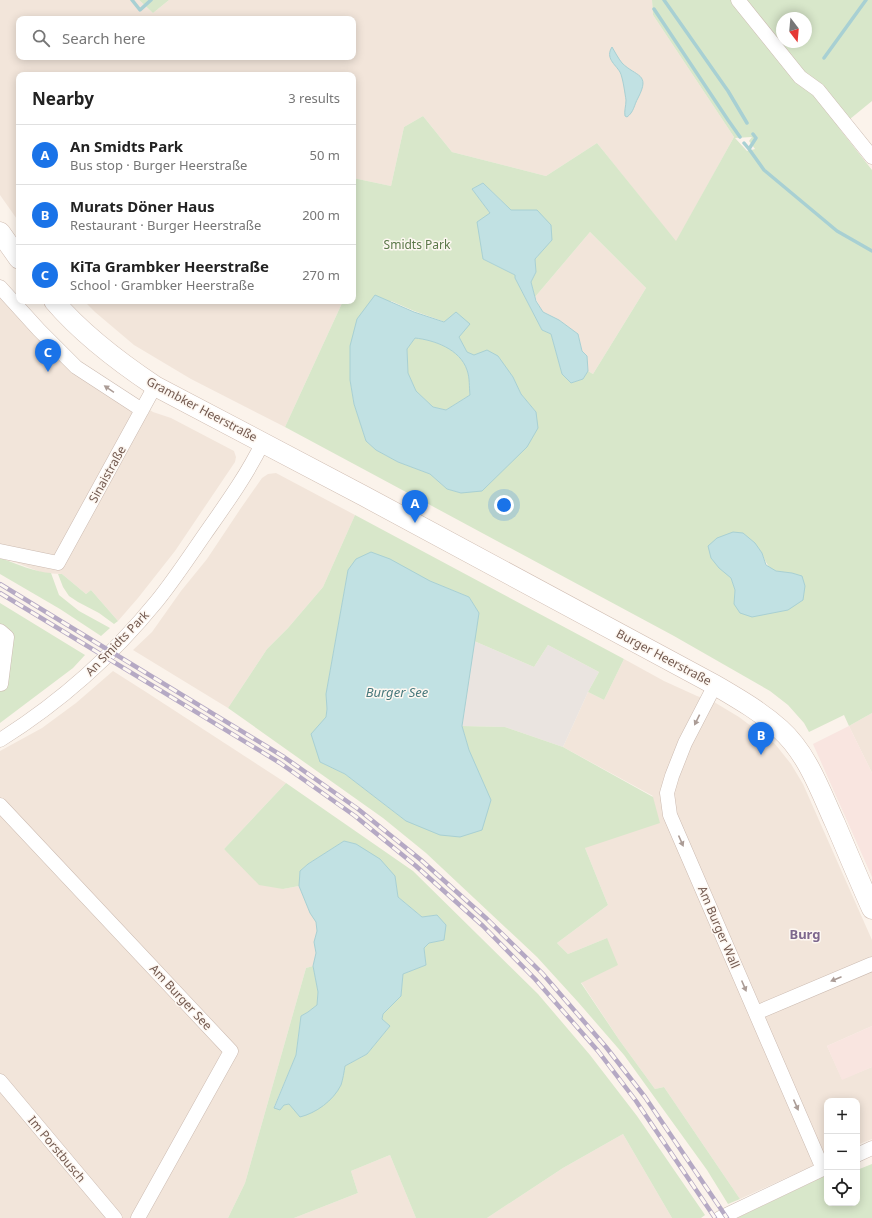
<!DOCTYPE html>
<html lang="en">
<head>
<meta charset="utf-8">
<style>
	:root { --surface:#fff; --page:#f2f2f2; --text:#222; --muted:#767676; --line:#e0e0e0; --accent:#1a73e8 }
	body { margin:0; font-family:"Noto Sans",sans-serif; background:var(--page); color:var(--text) }
	.controls { position:absolute; right:12px; bottom:12px; display:grid; overflow:hidden; border-radius:8px; box-shadow:0 2px 10px #0003 }
	.controls button { width:36px; height:36px; display:grid; place-items:center; padding:0; border:0; border-bottom:1px solid var(--line); background:var(--surface); color:var(--text); font:20px sans-serif }
	.compass { position:absolute; left:776px; top:12px; width:36px; height:36px; border-radius:50%; background:var(--surface); box-shadow:0 2px 10px #0003; rotate:164deg }
	.you { position:absolute; left:504px; top:505px; width:14px; height:14px; margin:-10px; border:3px solid #fff; border-radius:50%; background:#1a73e8; box-shadow:0 0 0 6px #1a73e833 }
	.badge { display:grid; place-items:center; width:26px; height:26px; border-radius:50%; background:var(--accent); color:#fff; font-size:13px; font-weight:700 }
	.pin { position:absolute; translate:-50% -33px; filter:drop-shadow(0 1px 2px #0008) }
	.pin::after { content:''; position:absolute; top:21px; width:14px; height:12px; background:inherit; clip-path:polygon(0 0,100% 0,50% 100%) }
	.list { margin:0; padding:0; list-style:none }
	h2 { display:flex; justify-content:space-between; align-items:center; height:52px; margin:0; padding:0 16px; font-size:17px }
	h2 small { font-size:13px; font-weight:400; color:var(--muted) }
	.list li { display:grid; grid-template-columns:26px 1fr auto; gap:12px; align-items:center; box-sizing:border-box; height:60px; padding:0 16px; border-top:1px solid var(--line) }
	.list b { display:block; font-size:15px; white-space:nowrap }
	.list p { margin:0; font-size:13px; white-space:nowrap; color:var(--muted) }
	.list em { font-size:13px; font-style:normal; color:var(--muted) }
	.icon { flex:none; width:22px; height:22px; fill:none; stroke:currentColor; stroke-width:2; stroke-linecap:round; stroke-linejoin:round }
	.map { position:relative; flex:none; width:872px; height:1218px; overflow:hidden }
	.search { position:absolute; background:var(--surface); box-shadow:0 2px 10px #0003; left:16px; top:16px; width:340px; height:44px; display:flex; align-items:center; gap:10px; box-sizing:border-box; padding:0 14px; border-radius:8px; color:var(--muted); font-size:15px }
	.panel { position:absolute; background:var(--surface); box-shadow:0 2px 10px #0003; left:16px; top:72px; width:340px; height:232px; border-radius:8px }
	.map>svg:first-child { display:block }
	.residential { fill:#f2e5da; fill-rule:evenodd }
	.commercial { fill:#f9e5e0 }
	.industrial { fill:#eae4e0 }
	.green { fill:#d8e7ca; fill-rule:evenodd }
	.water { fill:#c1e1e3; stroke:#a8d0d3; fill-rule:evenodd }
	.lines { fill:none; stroke-linecap:round; stroke-linejoin:round }
	.stream { stroke:#a8d0d3; stroke-width:3.5 }
	.street-casing { stroke:#ccbbb1; stroke-width:15 }
	.secondary-casing { stroke:#d0bdb2; stroke-width:21 }
	.street { stroke:#fff; stroke-width:14 }
	.secondary { stroke:#fff; stroke-width:20 }
	.rail-casing { stroke:#b5a9c4; stroke-width:4.5 }
	.rail { stroke:#fdf7f1; stroke-width:3; stroke-dasharray:9; stroke-linecap:butt }
	.oneway { fill:#ab9c96 }
	.labels { text-anchor:middle; dominant-baseline:central; stroke-width:3; stroke-linejoin:round; paint-order:stroke }
	.park-label { font-size:12px; fill:#5b7849; stroke:#fdf7f1 }
	.street-label { font-size:12px; fill:#735a50; stroke:#fdf7f1 }
	.water-label { font-size:13px; font-style:italic; fill:#48797d; stroke:#fdf7f1 }
	.neighbourhood-label { font-size:13px; font-weight:bold; fill:#7e688e; stroke:#fdf7f1 }
</style>
</head>
<body>
<div class="map">
<svg width="872" height="1218" viewBox="0 0 872 1218">
	<rect width="100%" height="100%" fill="#fbf3eb"/>
	<!-- residential -->
	<path class="residential" d="M0,0h139l14,13 16,-13h483l1,15 81,122 -58,105 -79,-99 -51,33 -94,-24 -29,-36 -19,11 -13,59 -38,-8v-103h-334v147l-19,-27zM19,19h334v38h-334z
		M590,232l56,56 -53,86 -5,-3 -1,-15 -5,-5 -4,-17 -19,-14 -16,-7 -8,-16z
		M0,279l5,8 44,46 33,30 71,49 18,6 63,33 2,6 -1,5 -60,89 -37,47 -20,23 -27,-31 -5,4 -24,-20 -19,-1 -26,-10 -17,-5z
		M84,301h259l-58,126 -94,-48 -57,-34 -39,-33z
		M276,473l79,42 -32,72 -35,41 -21,21 -39,59 -95,-58 19,-18 29,-41 26,-32 34,-51 21,-30 6,-4z
		M624,659l40,22 33,15 17,6 25,15 36,27 16,20 12,20 69,156v86l-45,20 15,33 30,-12v72l-15,6v-44h-30v58l-87,40 -76,-112 -9,2 -35,-48 -39,-59 26,-44 -39,16 -11,-11 51,-38 -23,-57 68,-52 -90,-49 25,-55 16,8z
		M113,671l33,21 140,91 -62,66 59,40 16,-3 11,27 6,9 1,9 -3,11 2,11 -3,13 -7,2 -61,215 -17,35h-228v-467l42,-23 34,-25z
		M872,713v60l-23,-47z
		M623,1134l49,84h-185l76,-50z
		M390,1155l26,63h-122l64,-25 -7,-22z"/>
	<!-- commercial -->
	<path class="commercial" d="M849,726l23,47v104l-59,-133z
		M872,1026v41l-30,13 -15,-34z"/>
	<!-- industrial -->
	<path class="industrial" d="M474,641l60,26 14,-22 51,27 -11,20 -25,55 -58,-20 -43,-1z"/>
	<!-- green -->
	<path class="green" d="M139,0h30l-16,13z
		M652,0h220v101l-33,27 33,42v543l-23,13 -5,-11 -35,17 -5,-9 -16,-18 -18,-14 -96,-55 -389,-209 58,-126h10v-123l38,8 13,-59 19,-11 29,36 94,24 51,-33 79,98 58,-104 -81,-122zM782,18h24v24h-24zM752,137l-3,4 6,8 -8,2 -12,-13zM483,183l28,27h26l1,46 -3,3 1,13 -5,10 4,15 55,-65 56,56 -53,86 -5,-3 -5,8 -12,4 -9,-9 -11,-40 -9,-4 -27,-52v-3l-32,-16 -5,-37 12,-9 -18,-24zM391,301l23,10 31,11 11,-10 3,25 8,15 46,25 8,17 15,18 -75,81 -14,-4 -17,-15 -32,-12 -22,-12 -10,-9 -12,-37 -4,-24zM762,553c7,19 11,18 30,20l-58,31 1,-14 -4,-12z
		M415,337c19,4 45,11 52,33 3,8 2,17 3,25l-24,15 -13,-3 -17,-16 -8,-18 -1,-24z
		M355,515l269,144 -20,41 -16,-8 11,-20 -51,-27 -14,22 -60,-26 5,-28 -10,-16 -39,-16 -82,-11 -22,124 1,15 -7,53 25,12 61,47 63,-71 -7,-24 43,1 58,20 90,50 7,26 -75,25 23,57 -51,38 11,11 39,-16 11,27 -37,18 39,58 35,48 9,-2 76,112 -12,5 -21,-34 -83,-115 -46,-53 -41,-45 -111,-104 -43,-35 -155,-110 39,-59 21,-21 35,-41z
		M0,558c15,5 37,15 51,15l8,22 20,16 31,17 -9,8 -41,-27 -60,-35z
		M58,574h4l24,20 5,-4 27,31 -4,3 -15,-11 -21,-11 -9,-6 -6,-9z
		M0,603l85,52 -12,13 -73,55z
		M286,783l127,88 125,123 52,61 47,61 68,99 -4,3h-29l-49,-84 -60,34 -76,50h-71l-26,-63 -39,16 7,22 -64,25h-66l17,-35 61,-215 7,-2 5,26 -1,13 -9,7 -7,4 -5,39 -22,52 15,-3 52,-20 4,-18 22,-12 23,-28 -8,-7 1,-5 18,-18 2,-22 23,-9 -2,-17 5,-5 15,-3 -7,-25 -15,2 -24,-20 -3,-21 -39,-32 -12,-3 -36,23 -8,7 -1,15 -16,3 -24,-4 -35,-36z
		M872,1164v54h-135l90,-43v28h30v-33z"/>
	<!-- water -->
	<path class="water" d="M612,47c3,5 6,11 10,16 14,14 29,10 16,35 -4,7 -4,14 -11,19l-2,-1c-1,-5 1,-10 1,-16 -1,-6 -3,-22 -6,-28 -5,-8 -15,-14 -8,-25z
		M483,183l28,27h26l14,15 1,15 -17,19 1,13 -5,10 5,19 7,11 16,8 19,14 4,17 5,5 1,15 -5,8 -12,4 -9,-9 -11,-40 -9,-4 -27,-52v-3l-32,-16 -6,-37 13,-9 -18,-24z
		M375,295l39,17 30,10 12,-10 14,12 -11,13 8,15 7,3 13,-5 11,6 15,21 8,17 15,18 2,16 -11,19 -45,44 -21,2 -14,-4 -17,-15 -32,-12 -22,-12 -10,-9 -12,-37 -4,-24v-34l7,-27zM415,338c19,2 45,11 52,32 3,8 2,17 3,25l-24,15 -13,-3 -17,-16 -8,-18 -1,-24z
		M733,532l10,1 12,10 7,10 4,12 10,6 16,2 10,3 3,10 -2,14 -15,10 -36,7 -12,-4 -6,-9 1,-14 -4,-12 -12,-10 -8,-10 -3,-12 9,-8z
		M371,552l19,7 40,22 39,16 10,16 -17,113 7,24 22,50 -9,30 -22,7 -20,-2 -34,-14 -61,-47 -25,-12 -9,-28 15,-17 1,-8 -1,-15 22,-124 8,-11z
		M344,841l12,3 24,15 15,17 3,21 24,20 15,-2 9,10 -2,15 -15,3 -5,5 2,17 -23,9 -2,22 -18,18 -1,5 8,7 -23,28 -22,12c-1,6 -2,13 -4,19 -8,16 -25,28 -41,32l-11,-13 -5,1 -4,5 -6,-2 22,-53 5,-39 7,-4 9,-7 1,-13 -5,-26 3,-13 -2,-11 3,-11 -1,-9 -6,-9 -11,-27 1,-15 8,-7z"/>
	<g class="lines">
		<!-- stream -->
		<path class="stream" d="M132,0l8,10 11,-10
			M664,0l64,91 19,32
			M654,9l74,111 12,17
			M824,58l42,-58
			M753,134l3,4 -7,11 15,21 73,61 35,20
			M744,143l5,6"/>
		<defs>
			<path id="street" d="M738,0l62,77 18,13 54,67
				M0,287l39,43 37,37 66,43
				M0,551l58,12 97,-177
				M0,631l7,6 -6,47
				M715,685l-30,58 -13,33 -5,17 3,22 153,354
				M0,740c59,-37 113,-85 157,-139 17,-21 32,-44 48,-67 21,-30 42,-59 58,-92
				M0,805l231,246 -93,167
				M756,1013l116,-49
				M0,1081l115,137
				M857,1155l15,-7
				M720,1218l107,-51"/>
			<path id="secondary" d="M0,232l19,27
				M54,301c28,33 65,61 101,85l209,110 351,189c22,13 45,26 65,44 27,24 40,61 55,94 12,28 24,57 37,86"/>
		</defs>
		<!-- street casing -->
		<use href="#street" class="street-casing"/>
		<!-- secondary casing -->
		<use href="#secondary" class="secondary-casing"/>
		<!-- street -->
		<use href="#street" class="street"/>
		<!-- secondary -->
		<use href="#secondary" class="secondary"/>
		<defs>
			<path id="rail" d="M0,584l284,173 74,52 63,51 66,59 55,54 64,74 39,50 82,121
				M0,593l280,170 75,53 61,50 67,60 52,53 63,72 38,50 79,117"/>
		</defs>
		<!-- rail casing -->
		<use href="#rail" class="rail-casing"/>
		<!-- rail -->
		<use href="#rail" class="rail"/>
	</g>
	<!-- one-way arrows -->
	<defs><path id="oneway-solid" d="M-6-.8H1V-3.2L6.5 0L1 3.2V.8H-6Z"/></defs>
	<g class="oneway">
		<use href="#oneway-solid" transform="translate(109 389) rotate(-146)"/>
		<use href="#oneway-solid" transform="translate(697 720) rotate(116)"/>
		<use href="#oneway-solid" transform="translate(681 841) rotate(66)"/>
		<use href="#oneway-solid" transform="translate(836 979) rotate(157)"/>
		<use href="#oneway-solid" transform="translate(744 986) rotate(67)"/>
		<use href="#oneway-solid" transform="translate(796 1105) rotate(66)"/>
	</g>
	<g class="labels">
		<!-- park labels -->
		<g class="park-label">
			<text x="417" y="244">Smidts Park</text>
		</g>
		<!-- street labels -->
		<g class="street-label">
			<text transform="translate(202 409) rotate(28)">Grambker Heerstraße</text>
			<text transform="translate(107 474) rotate(-61)">Sinaistraße</text>
			<text transform="translate(117 643) rotate(-46)">An Smidts Park</text>
			<text transform="translate(664 657) rotate(28)">Burger Heerstraße</text>
			<text transform="translate(719 927) rotate(67)">Am Burger Wall</text>
			<text transform="translate(181 997) rotate(47)">Am Burger See</text>
			<text transform="translate(57 1149) rotate(50)">Im Porstbusch</text>
		</g>
		<!-- water labels -->
		<g class="water-label">
			<text x="397" y="692">Burger See</text>
		</g>
		<!-- neighbourhood labels -->
		<g class="neighbourhood-label">
			<text x="805" y="934">Burg</text>
		</g>
	</g>
</svg>
<div class="controls">
<button>+</button>
<button>−</button>
<button><svg class="icon" aria-label="locate" viewBox="0 0 24 24"><circle cx="12" cy="12" r="6"/><path d="M12 2v4M12 18v4M2 12h4M18 12h4"/></svg></button>
</div>
<svg class="compass" viewBox="-18 -18 36 36"><path d="M0-13l5 13h-10z" fill="#e53935"/><path d="M0 13l5-13h-10z" fill="#767676"/></svg>
<div class="you"></div>
<div class="pin badge" style="left:415px;top:523px">A</div>
<div class="pin badge" style="left:761px;top:755px">B</div>
<div class="pin badge" style="left:48px;top:372px">C</div>
<div class="search"><svg class="icon" aria-label="search" viewBox="0 0 24 24"><circle cx="10" cy="10" r="6"/><path d="M15 15l6 6"/></svg>Search here</div>
<section class="panel">
<h2>Nearby<small>3 results</small></h2>
<ul class="list">
<li><span class="badge">A</span><div><b>An Smidts Park</b><p>Bus stop · Burger Heerstraße</p></div><em>50 m</em></li>
<li><span class="badge">B</span><div><b>Murats Döner Haus</b><p>Restaurant · Burger Heerstraße</p></div><em>200 m</em></li>
<li><span class="badge">C</span><div><b>KiTa Grambker Heerstraße</b><p>School · Grambker Heerstraße</p></div><em>270 m</em></li>
</ul>
</section>
</div>
</body>
</html>
